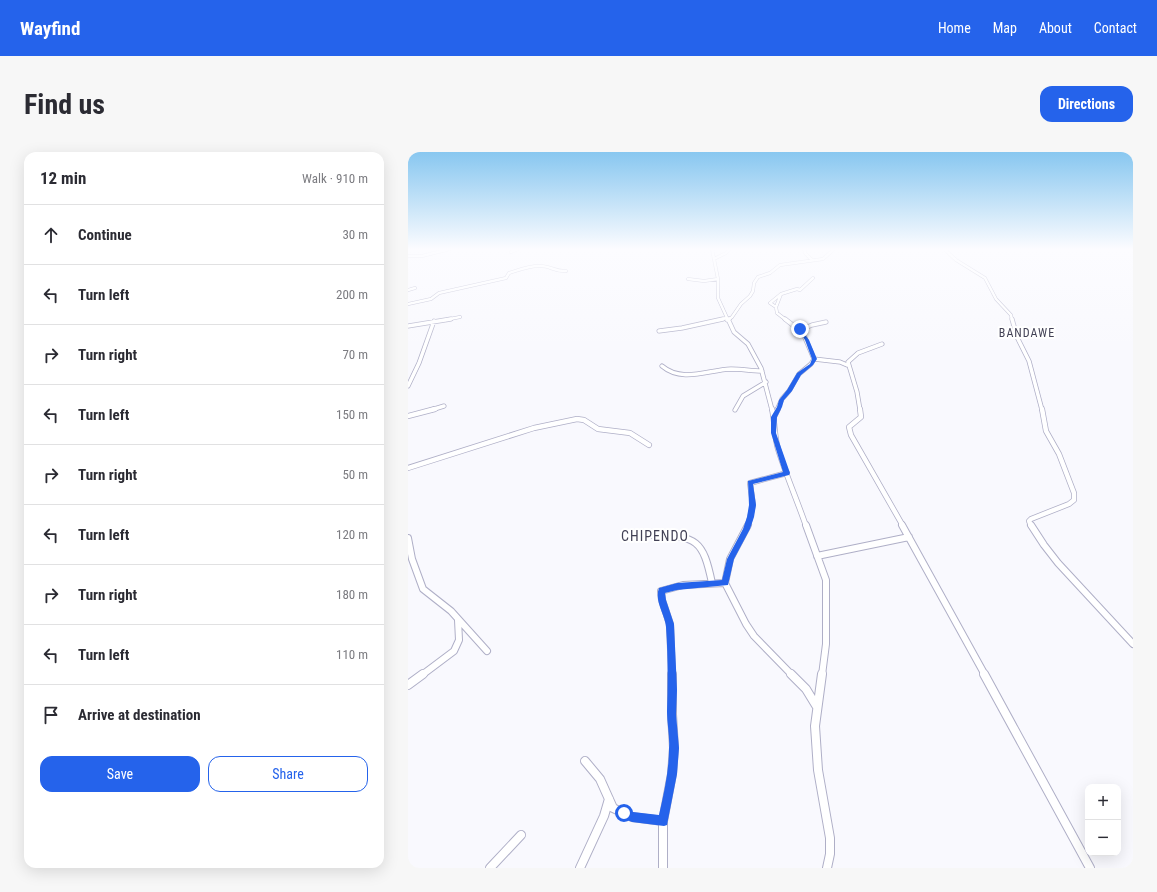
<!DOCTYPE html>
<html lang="en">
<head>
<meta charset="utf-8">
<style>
	:root { --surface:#fff; --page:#f7f7f7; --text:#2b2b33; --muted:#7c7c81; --line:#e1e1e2; --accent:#2563eb }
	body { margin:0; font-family:"Roboto Condensed",sans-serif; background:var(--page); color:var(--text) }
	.controls { position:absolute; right:12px; bottom:12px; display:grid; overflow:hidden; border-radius:8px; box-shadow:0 4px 16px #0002 }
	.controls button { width:36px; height:36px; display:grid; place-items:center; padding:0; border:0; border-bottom:1px solid var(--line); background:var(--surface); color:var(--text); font:20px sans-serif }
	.stop { position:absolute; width:12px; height:12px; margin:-9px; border:3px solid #2563eb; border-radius:50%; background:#fff }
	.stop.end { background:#2563eb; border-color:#fff; box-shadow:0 1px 4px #0008 }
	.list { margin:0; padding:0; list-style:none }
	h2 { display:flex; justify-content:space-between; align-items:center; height:52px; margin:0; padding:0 16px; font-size:17px }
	h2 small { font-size:13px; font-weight:400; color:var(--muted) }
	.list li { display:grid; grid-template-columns:26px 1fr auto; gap:12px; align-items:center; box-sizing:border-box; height:60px; padding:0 16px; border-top:1px solid var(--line) }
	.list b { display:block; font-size:15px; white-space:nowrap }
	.list em { font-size:13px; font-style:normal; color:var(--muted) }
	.actions { display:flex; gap:8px; padding:12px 16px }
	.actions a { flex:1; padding:9px 0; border:1px solid var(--accent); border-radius:12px; text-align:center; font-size:14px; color:var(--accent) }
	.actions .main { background:var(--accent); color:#fff }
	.icon { flex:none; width:22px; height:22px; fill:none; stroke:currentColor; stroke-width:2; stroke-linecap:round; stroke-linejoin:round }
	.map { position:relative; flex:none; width:725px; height:716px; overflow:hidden; border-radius:12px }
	header { display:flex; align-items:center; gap:24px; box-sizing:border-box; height:56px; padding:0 20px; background:var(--accent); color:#fff }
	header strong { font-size:19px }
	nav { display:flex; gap:22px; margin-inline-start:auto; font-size:14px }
	.intro { display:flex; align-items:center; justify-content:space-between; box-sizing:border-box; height:96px; padding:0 24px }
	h1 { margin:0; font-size:28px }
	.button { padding:10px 18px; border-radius:12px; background:var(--accent); color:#fff; font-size:14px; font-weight:700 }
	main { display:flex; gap:24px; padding:0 24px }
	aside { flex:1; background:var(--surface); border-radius:12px; box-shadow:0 4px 16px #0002 }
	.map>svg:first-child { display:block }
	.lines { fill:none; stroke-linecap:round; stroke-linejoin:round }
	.street-far4-casing { stroke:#afafc7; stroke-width:3.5 }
	.street-far3-casing { stroke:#afafc7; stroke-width:5 }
	.street-far2-casing { stroke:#afafc7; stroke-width:6 }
	.street-far1-casing { stroke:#afafc7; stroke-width:8 }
	.street-casing { stroke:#afafc7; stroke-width:10 }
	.street-far4 { stroke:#fff; stroke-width:2.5 }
	.street-far3 { stroke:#fff; stroke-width:3.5 }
	.street-far2 { stroke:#fff; stroke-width:4.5 }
	.street-far1 { stroke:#fff; stroke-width:6 }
	.street { stroke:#fff; stroke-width:8 }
	.route { fill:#2563eb }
	.labels { text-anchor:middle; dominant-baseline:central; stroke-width:4; stroke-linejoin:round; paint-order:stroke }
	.far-quarter-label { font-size:12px; letter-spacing:1px; fill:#424155; stroke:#fff }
	.quarter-label { font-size:14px; letter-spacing:1px; fill:#424155; stroke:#fff }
</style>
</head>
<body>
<header>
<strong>Wayfind</strong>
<nav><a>Home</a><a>Map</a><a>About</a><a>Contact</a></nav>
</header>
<div class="intro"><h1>Find us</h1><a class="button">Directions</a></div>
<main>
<aside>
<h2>12 min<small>Walk · 910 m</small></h2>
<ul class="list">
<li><svg class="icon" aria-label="ahead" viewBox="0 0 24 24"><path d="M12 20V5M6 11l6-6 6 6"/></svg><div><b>Continue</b></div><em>30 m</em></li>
<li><svg class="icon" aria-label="left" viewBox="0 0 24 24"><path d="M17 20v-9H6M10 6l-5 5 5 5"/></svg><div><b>Turn left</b></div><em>200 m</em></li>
<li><svg class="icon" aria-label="right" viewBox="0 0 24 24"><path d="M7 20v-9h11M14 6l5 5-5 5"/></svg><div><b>Turn right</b></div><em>70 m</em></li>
<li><svg class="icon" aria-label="left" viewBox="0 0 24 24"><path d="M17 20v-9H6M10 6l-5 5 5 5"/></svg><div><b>Turn left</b></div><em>150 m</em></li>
<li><svg class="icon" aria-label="right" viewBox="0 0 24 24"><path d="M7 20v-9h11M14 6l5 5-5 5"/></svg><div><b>Turn right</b></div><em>50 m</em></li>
<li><svg class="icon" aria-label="left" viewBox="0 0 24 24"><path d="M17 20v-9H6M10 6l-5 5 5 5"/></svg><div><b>Turn left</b></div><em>120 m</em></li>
<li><svg class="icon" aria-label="right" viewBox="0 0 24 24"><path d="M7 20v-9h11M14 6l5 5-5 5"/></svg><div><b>Turn right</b></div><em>180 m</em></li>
<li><svg class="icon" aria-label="left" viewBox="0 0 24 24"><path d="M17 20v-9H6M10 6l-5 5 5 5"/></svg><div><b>Turn left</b></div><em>110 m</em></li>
<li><svg class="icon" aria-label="arrive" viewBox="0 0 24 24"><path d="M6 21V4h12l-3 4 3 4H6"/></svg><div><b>Arrive at destination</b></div></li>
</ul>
<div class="actions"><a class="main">Save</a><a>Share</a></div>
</aside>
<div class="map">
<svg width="725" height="716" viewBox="0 0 725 716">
	<rect width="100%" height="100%" fill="#f9f9fe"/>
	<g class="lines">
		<defs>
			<path id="street-far4" d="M304,97l6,30v19l10,22
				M396,97l1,4 7,7
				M536,97l12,11 29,18 11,21 15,16 1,5
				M103,100l7,-3
				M0,104h14l28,-7
				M306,107l12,-6 3,-4
				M280,127l16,2 14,-2
				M0,138l7,-2
				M0,152l23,-5 8,-6 67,-15 3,-5c10,-3 21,-8 32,-7 9,0 15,6 25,5
				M368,155l-6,-4 11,-9
				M37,168l15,-3
				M311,168l7,-2
				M320,168l4,-3 9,-13 9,-8 3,-5 1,-8 4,-6 12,-4 10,-8 43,-6 11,-10
				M378,168l-9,-7 -1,-6 5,-13 16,-5 3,1 13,-12"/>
			<path id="street-far3" d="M320,167l6,13 14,12 13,24 11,42
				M604,167l5,18 12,24 13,49
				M319,168l2,-1
				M0,174l43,-7
				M392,178l12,-5 14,-3
				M251,179l23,-3 41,-9
				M406,207l26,3 7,3
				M254,214c20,17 46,4 69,3 10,0 21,2 31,2
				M0,234l11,-23 15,-42
				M23,258l13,-4
				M327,258l8,-14 23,-14
				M369,258l5,-11 7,-8 10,-17 12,-10 3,-5 -11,-26 -18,-14
				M452,258l-3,-18 -9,-30 10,-9 24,-9"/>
			<path id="street-far2" d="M364,257c3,13 2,26 6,40 8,26 19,51 28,77
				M452,257l1,8 -12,10 2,8 52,91
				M0,264l27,-7
				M366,265l4,-8
				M0,316l126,-40 43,-9 7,1 14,9 32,4 19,12
				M340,374l5,-21 -3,-22 37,-10
				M623,374l-2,-5 2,-2 38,-15 5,-4v-7l-15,-39 -13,-23 -4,-22"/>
			<path id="street-far1" d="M340,373l-18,34 -5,24 21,41 8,12 38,39
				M398,373l20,55v64l-4,31
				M494,373l83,150
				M623,373l13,20 14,18 75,81
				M245,383c44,1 50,5 59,48
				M0,386l4,21 11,30 28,22 36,40
				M409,404l92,-19
				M14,523l32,-24 5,-11 -1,-20
				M264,523l-2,-51 -8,-24 -1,-9 22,-6 42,-2"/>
			<path id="street" d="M383,522l15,15 11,18
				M414,522l-7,52 3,44 12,68v16l-3,14
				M576,522l106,194
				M0,533l15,-11
				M177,609l15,18 13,29 19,9 31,4
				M82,716l31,-33
				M172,716l24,-52 5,-17
				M255,716v-47l9,-47 2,-26 -2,-34v-40"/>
		</defs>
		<!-- street-far4 casing -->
		<use href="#street-far4" class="street-far4-casing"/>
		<!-- street-far3 casing -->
		<use href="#street-far3" class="street-far3-casing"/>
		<!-- street-far2 casing -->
		<use href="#street-far2" class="street-far2-casing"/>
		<!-- street-far1 casing -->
		<use href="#street-far1" class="street-far1-casing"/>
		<!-- street casing -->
		<use href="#street" class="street-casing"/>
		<!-- street-far4 -->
		<use href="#street-far4" class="street-far4"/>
		<!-- street-far3 -->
		<use href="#street-far3" class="street-far3"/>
		<!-- street-far2 -->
		<use href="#street-far2" class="street-far2"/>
		<!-- street-far1 -->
		<use href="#street-far1" class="street-far1"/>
		<!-- street -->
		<use href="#street" class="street"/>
	</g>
	<!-- sky -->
	<linearGradient id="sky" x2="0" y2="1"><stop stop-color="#88c7f0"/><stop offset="0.49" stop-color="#fcfcff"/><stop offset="1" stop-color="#fcfcff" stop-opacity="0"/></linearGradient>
	<rect width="725" height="198" fill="url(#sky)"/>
	<!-- route -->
	<path class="route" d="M392,176l9,12 8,19 -4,6 -12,10 -9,16 -8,9 -2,7 -5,10 -1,16 14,40 -1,2 -36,9 3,21 -2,12 -4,12 -16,30 -6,26 -51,5 -12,3 1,7 8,24 3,66 -1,24 3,34 -2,26 -10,51 -3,1 -32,-4 -12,-5 -1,-4 1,-4 4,-1 9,4 26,3c5,-22 10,-44 10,-66 1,-12 -2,-25 -2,-37 1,-28 1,-57 -1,-85 -1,-13 -12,-26 -7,-39l18,-5 45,-3 5,-21 16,-30 4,-12 2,-12 -1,-24 35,-9 -12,-39v-16l6,-10 2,-7 8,-10 10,-17 13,-9 2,-5 -7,-19 -7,-11z"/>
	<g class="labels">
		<!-- far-quarter labels -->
		<g class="far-quarter-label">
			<text x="619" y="181">BANDAWE</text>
		</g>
		<!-- quarter labels -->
		<g class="quarter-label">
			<text x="247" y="384">CHIPENDO</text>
		</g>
	</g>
</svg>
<div class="controls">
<button>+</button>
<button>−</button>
</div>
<div class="stop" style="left:216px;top:661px"></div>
<div class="stop end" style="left:392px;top:177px"></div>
</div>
</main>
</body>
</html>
